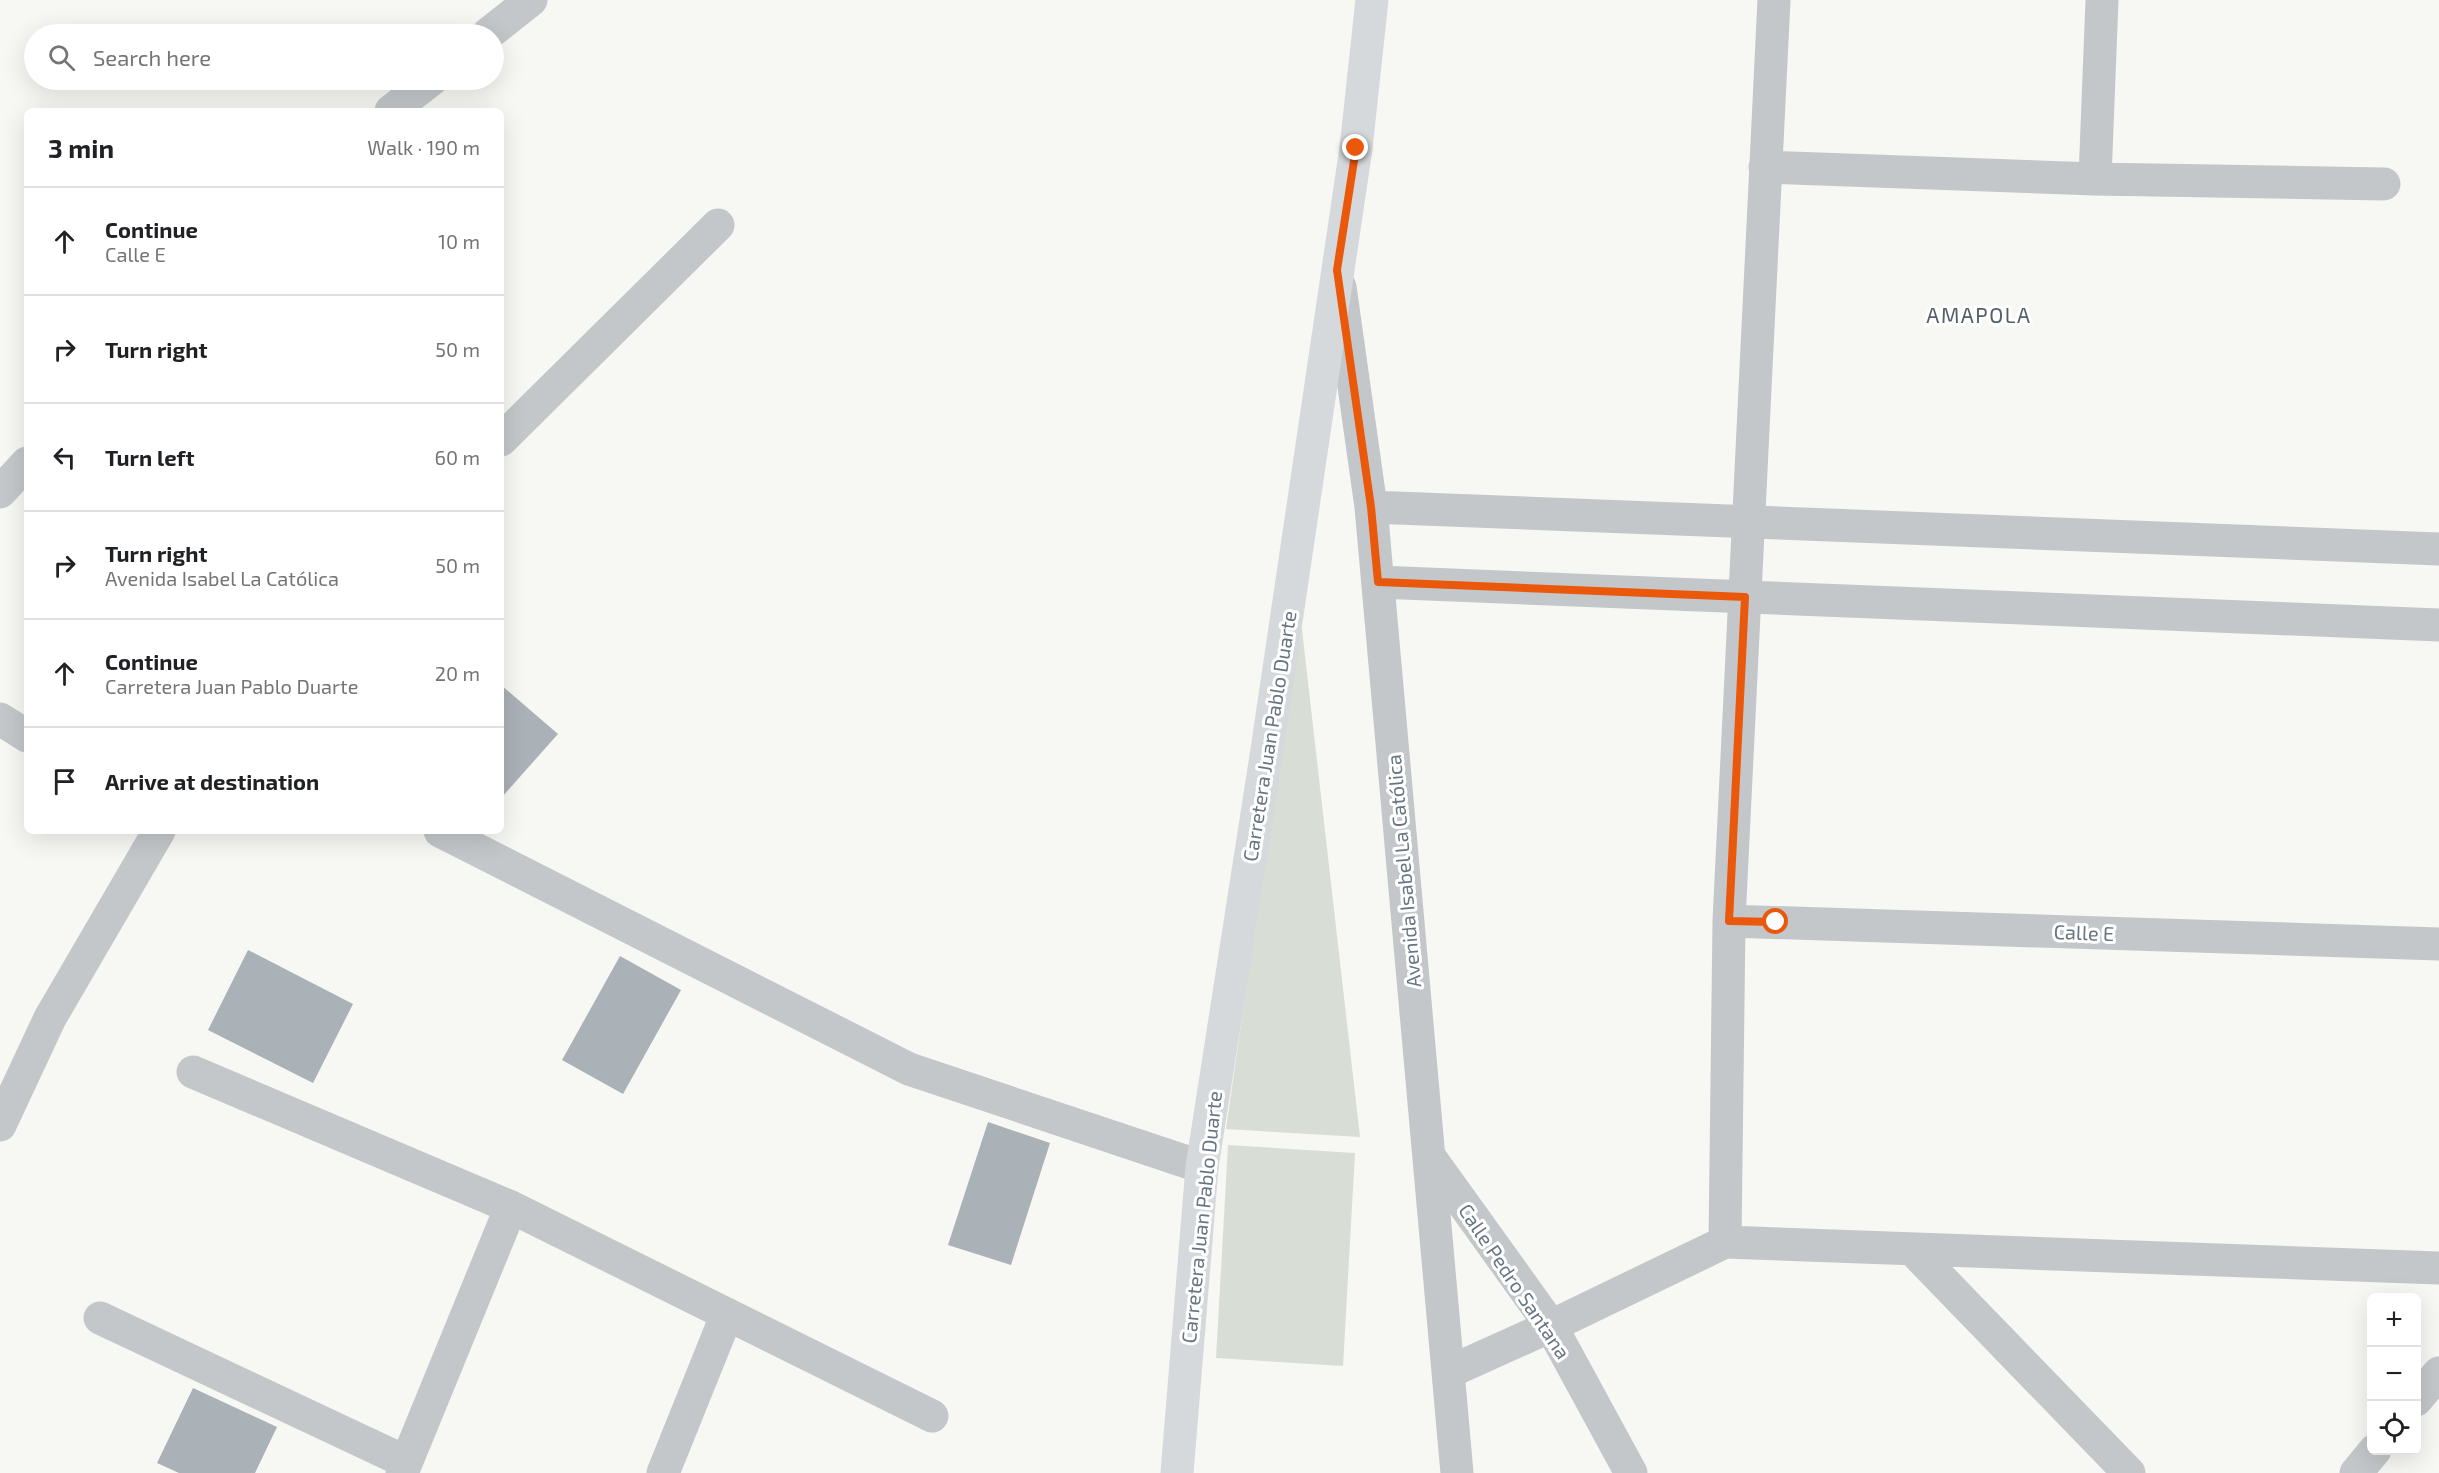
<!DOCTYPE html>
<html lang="en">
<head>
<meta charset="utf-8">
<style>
	:root { --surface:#fff; --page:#f2f2f2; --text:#202124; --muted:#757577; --line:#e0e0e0 }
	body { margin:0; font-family:"Exo 2",sans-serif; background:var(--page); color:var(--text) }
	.controls { position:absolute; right:18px; bottom:18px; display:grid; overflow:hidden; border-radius:9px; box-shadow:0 6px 24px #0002 }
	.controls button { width:54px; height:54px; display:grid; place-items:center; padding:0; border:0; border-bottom:2px solid var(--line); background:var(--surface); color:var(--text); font:30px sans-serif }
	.stop { position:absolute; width:18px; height:18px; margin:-14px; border:4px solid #ea580c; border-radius:50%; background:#fff }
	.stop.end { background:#ea580c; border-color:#fff; box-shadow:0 2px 6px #0008 }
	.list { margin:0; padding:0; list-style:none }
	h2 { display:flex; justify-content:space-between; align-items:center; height:78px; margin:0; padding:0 24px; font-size:26px }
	h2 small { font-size:20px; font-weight:400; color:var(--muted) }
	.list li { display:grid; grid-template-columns:39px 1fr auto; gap:18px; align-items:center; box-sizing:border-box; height:108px; padding:0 24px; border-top:2px solid var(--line) }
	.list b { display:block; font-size:22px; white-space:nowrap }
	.list p { margin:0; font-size:20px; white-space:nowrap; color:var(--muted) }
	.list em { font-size:20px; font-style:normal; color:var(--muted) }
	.icon { flex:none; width:33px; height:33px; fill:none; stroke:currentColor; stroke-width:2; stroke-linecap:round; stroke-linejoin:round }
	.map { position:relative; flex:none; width:2439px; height:1473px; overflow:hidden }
	.search { position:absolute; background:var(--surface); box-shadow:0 6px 24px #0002; left:24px; top:24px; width:480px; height:66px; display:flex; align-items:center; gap:15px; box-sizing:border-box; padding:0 21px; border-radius:33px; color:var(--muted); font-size:22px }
	.panel { position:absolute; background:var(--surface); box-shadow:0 6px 24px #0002; left:24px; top:108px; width:480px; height:726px; border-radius:9px }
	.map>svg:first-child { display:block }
	.green { fill:#d8ded5 }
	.building { fill:#aab1b7 }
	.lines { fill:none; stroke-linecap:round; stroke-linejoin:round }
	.minor { stroke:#c3c7ca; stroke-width:33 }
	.major { stroke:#d5d9dc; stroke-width:33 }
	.route { stroke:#ea580c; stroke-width:8 }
	.labels { text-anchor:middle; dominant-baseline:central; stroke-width:6; stroke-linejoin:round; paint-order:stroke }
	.street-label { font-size:20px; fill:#687684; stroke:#fff }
	.neighbourhood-label { font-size:21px; letter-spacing:1.5px; fill:#555f69; stroke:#fff }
</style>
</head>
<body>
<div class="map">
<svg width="2439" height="1473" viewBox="0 0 2439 1473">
	<rect width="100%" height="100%" fill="#f7f7f4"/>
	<!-- green -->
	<path class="green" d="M1300,612l60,525 -134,-8z
		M1228,1145l127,8 -12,213 -127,-8z"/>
	<!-- building -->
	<path class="building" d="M501,685l57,49 -57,64z
		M248,950l105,54 -40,79 -105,-53z
		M620,956l61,34 -58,104 -61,-34z
		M988,1122l62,21 -39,122 -63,-20z
		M193,1388l84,39 -22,46h-76l-22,-10z"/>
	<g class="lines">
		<!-- minor -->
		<path class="minor" d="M488,34l43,-34
			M391,111l40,-31
			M1765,167l330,12 289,5
			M2095,179l7,-179
			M1340,287l31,220 86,966
			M501,440l217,-215
			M0,492l27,-29
			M1371,507l1068,42
			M1378,582l1061,43
			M0,719l27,17
			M440,831l469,238 293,98
			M1729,921l710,23
			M193,1072l318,135 421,209
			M0,1125l50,-107 109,-187
			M1429,1156l122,170 80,147
			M1725,1242l4,-321 45,-921
			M1912,1249l217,224
			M100,1318l306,144
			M1449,1372l102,-46 174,-84 714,26
			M2416,1400l23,-27
			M402,1473l109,-266
			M663,1473l64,-159
			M2356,1473l19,-23"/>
		<!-- major -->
		<path class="major" d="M1177,1473l25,-306 65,-417 89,-602 16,-148"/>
	</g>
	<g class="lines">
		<!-- route -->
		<path class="route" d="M1356,148l-19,122 34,237 7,75 367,15 -16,324 47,1"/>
	</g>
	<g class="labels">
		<!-- street labels -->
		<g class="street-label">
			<text transform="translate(1269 736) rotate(-81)">Carretera Juan Pablo Duarte</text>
			<text transform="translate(1403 871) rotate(-95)">Avenida Isabel La Católica</text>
			<text transform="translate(2084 932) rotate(2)">Calle E</text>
			<text transform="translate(1201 1217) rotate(-84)">Carretera Juan Pablo Duarte</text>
			<text transform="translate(1515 1281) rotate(56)">Calle Pedro Santana</text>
		</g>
		<!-- neighbourhood labels -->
		<g class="neighbourhood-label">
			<text x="1979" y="314">AMAPOLA</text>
		</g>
	</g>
</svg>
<div class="controls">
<button>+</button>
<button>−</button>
<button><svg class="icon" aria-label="locate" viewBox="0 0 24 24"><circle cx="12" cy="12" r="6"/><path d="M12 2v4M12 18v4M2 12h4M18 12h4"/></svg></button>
</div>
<div class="stop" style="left:1776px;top:922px"></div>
<div class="stop end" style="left:1356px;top:148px"></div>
<div class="search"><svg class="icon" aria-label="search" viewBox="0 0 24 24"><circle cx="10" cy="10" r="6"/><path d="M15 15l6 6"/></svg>Search here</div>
<section class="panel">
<h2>3 min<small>Walk · 190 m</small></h2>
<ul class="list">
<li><svg class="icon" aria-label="ahead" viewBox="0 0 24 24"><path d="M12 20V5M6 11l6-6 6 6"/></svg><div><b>Continue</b><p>Calle E</p></div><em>10 m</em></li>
<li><svg class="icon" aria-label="right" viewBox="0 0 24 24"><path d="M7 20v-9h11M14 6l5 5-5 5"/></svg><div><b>Turn right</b></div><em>50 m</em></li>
<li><svg class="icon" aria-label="left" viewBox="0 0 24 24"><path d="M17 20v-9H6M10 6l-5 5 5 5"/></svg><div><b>Turn left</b></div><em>60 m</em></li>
<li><svg class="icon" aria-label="right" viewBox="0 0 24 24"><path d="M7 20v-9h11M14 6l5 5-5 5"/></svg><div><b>Turn right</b><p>Avenida Isabel La Católica</p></div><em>50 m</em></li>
<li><svg class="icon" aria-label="ahead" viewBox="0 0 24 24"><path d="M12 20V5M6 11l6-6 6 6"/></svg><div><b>Continue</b><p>Carretera Juan Pablo Duarte</p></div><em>20 m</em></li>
<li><svg class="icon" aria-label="arrive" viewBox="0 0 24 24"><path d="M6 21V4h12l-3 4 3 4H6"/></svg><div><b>Arrive at destination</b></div></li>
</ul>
</section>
</div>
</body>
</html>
